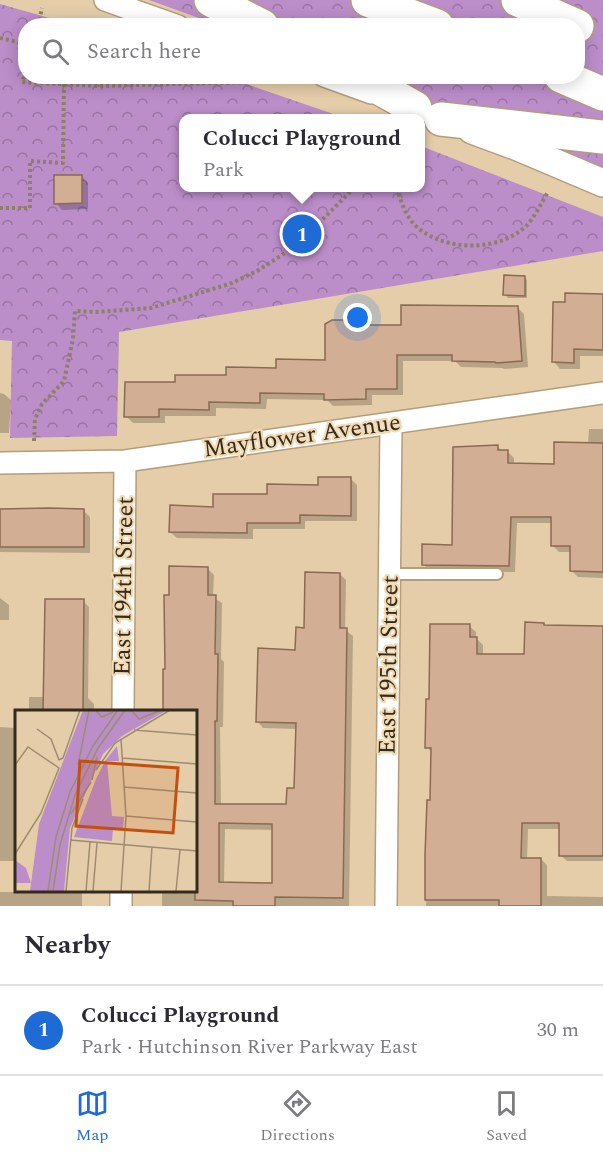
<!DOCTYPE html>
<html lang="en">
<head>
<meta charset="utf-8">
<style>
	:root { --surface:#fff; --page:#f7f7f7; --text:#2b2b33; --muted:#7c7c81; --line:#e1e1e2; --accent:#1e6bd6 }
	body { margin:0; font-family:Spectral,serif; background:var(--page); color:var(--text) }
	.you { position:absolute; left:358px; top:318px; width:21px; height:21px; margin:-15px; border:4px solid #fff; border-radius:50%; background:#1a73e8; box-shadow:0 0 0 9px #1a73e833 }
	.badge { display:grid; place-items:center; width:39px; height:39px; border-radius:50%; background:var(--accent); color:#fff; font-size:20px; font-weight:700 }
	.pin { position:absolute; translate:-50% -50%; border:3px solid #fff; box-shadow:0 2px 6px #0006 }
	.popup { position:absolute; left:179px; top:114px; width:246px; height:78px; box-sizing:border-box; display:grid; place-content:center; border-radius:12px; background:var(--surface); filter:drop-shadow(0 2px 4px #0005); font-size:20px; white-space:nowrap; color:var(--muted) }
	.popup b { font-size:22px; color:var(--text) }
	.popup::after { content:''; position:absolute; left:50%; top:100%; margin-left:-12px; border:12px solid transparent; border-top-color:var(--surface) }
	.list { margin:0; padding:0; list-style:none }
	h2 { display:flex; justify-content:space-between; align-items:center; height:78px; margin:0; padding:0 24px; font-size:26px }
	h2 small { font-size:20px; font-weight:400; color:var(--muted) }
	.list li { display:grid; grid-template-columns:39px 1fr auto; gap:18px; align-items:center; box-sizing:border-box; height:90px; padding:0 24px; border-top:2px solid var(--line) }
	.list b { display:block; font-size:22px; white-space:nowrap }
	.list p { margin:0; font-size:20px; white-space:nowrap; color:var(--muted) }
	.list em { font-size:20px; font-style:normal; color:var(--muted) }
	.icon { flex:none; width:33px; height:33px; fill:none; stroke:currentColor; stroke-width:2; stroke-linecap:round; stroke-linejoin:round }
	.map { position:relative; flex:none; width:603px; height:906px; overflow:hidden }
	.search { position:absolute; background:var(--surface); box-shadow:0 3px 15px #0003; left:18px; right:18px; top:18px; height:66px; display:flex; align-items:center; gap:15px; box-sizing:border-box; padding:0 21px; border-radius:24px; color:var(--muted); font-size:22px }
	.sheet { height:168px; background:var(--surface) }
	nav { display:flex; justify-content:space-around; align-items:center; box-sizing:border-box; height:84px; border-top:2px solid var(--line); background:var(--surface); font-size:16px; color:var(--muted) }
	nav a { display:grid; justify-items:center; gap:3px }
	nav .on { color:var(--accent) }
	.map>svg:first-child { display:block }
	.park { fill:url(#park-crowns) }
	.shadow { fill:#0003; fill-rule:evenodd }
	.building { fill:#d2af94; stroke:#8a6a51; stroke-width:1.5; fill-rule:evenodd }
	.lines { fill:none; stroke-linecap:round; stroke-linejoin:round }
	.service-casing { stroke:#b39d7a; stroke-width:14 }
	.minor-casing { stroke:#b39d7a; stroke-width:24 }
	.tertiary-casing { stroke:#b39d7a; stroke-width:30 }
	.motorway-casing { stroke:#b39d7a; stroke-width:36 }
	.path { stroke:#907f65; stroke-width:4; stroke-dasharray:3 3; stroke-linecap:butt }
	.service { stroke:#fff; stroke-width:10 }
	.minor { stroke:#fff; stroke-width:21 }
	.tertiary { stroke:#fff; stroke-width:27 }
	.motorway { stroke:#fff; stroke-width:33 }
	.labels { text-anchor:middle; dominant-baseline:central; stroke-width:4.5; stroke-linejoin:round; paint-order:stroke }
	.street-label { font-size:24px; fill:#342b1c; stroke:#f2dab5 }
	.inset-road { fill:none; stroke:#9e8c71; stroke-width:1.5 }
	.view { fill:#c4500f; fill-opacity:0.15; stroke:#c4500f; stroke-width:3 }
	.inset-edge { fill:none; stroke:#342b1c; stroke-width:3 }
</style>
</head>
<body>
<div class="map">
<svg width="603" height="906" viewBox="0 0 603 906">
	<defs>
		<pattern id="park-crowns" width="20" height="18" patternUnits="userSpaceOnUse" patternTransform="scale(1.5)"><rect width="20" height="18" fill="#bb8dc9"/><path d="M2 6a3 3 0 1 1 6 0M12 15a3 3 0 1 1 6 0" fill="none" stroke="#9973a2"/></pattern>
	</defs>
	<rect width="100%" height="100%" fill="#e5cda9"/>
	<!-- park -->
	<path class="park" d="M149,0h454v169l-247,-92 222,-1v-50l-360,-1z
		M0,4l74,21 -48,1v50l200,1 119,41h-161v70h237v-42l182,71v34l-484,81 -2,104 -107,2 2,-97 -12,-1z"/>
	<!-- shadow -->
	<path class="shadow" d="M81,176l7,7v26l-26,1 -6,-7z
		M524,277l3,3v18h-19l-3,-3z
		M603,296v60h-23v13h-20l-6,-7 13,-58z
		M517,307l7,7 4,53 -24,2 -2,-1 -41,-1 -6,-6h-52v34h-31v10l-39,1 -6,-6 -60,-1 -1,10 -50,-1v8h-51v7h-32l-7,-7 51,-32 149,-23 40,-39 4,4 32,1z
		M0,393l4,1 7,6 -2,33h-9z
		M589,429h14v149l-25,-1 -6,-6v-19h-13l-7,-7v-22h-35l-2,49 -85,-1 -7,-7 30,-18 45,-99 4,4h5l7,7v7h42l32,-21z
		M350,478l7,7v36h-52v8h-52v10l-76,-1 -7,-6 44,-24z
		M0,510h83l7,7v36l-90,-1z
		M207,568l7,7 -1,22 9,6 -1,56 3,3 -1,65h-3l1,79h66l8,-16 2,-61 -34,-1 -6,-7 40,-69 9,-23 34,-55 6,6 -1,50 8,6 -4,270h-187v-16h33v-179h-31l6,-115zM225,829l49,1 -1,55 -49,-2z
		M0,598l9,7v15h-9z
		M83,601l6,6 -1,91 6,6v7h-65v-14h16z
		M544,624l3,3h56v234h-36l-7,-6v-26h-32l-1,30h14l6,6v31l56,1v9h-177l3,-105h2l1,-48 -5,-6 3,-47 39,-74 7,6v6l7,7v10l43,1z
		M0,727l16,1v133h-16z
		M18,890h64v16h-82v-14h18z"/>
	<!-- building -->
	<path class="building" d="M54,175h28v28l-28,1z
		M504,275l21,1v20l-22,-1z
		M565,293l38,1v56l-29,-1v14l-22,-1 1,-60h12z
		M401,305l117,1 4,55 -26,2 -1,-1 -43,-1v-6h-55v34h-31v10l-42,1v-6l-64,-1v10l-51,-1v8l-50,-1v8h-35l1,-35h50v-7h51v-8l50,1v-9l49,1v-36l7,-4h35v5h34z
		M554,442l49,1v129l-33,-1v-25h-19v-29h-40l-2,49 -87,-1v-21l30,1 1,-98 45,-2v5h10v13l46,1z
		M318,477h33v39l-51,-1v8h-53v10l-78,-1 1,-27 43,2v-13h54v-10l51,1z
		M49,508l35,1v38h-84v-38z
		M169,566l39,1v28h8l-1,59h3l-1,67h-2v83h71l1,-16h7l2,-65 -40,-1 2,-74 37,2 1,-23 8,1 1,-56 35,1v55h7l-4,270 -68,-1v9h-42v-5l-38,-1v-189h-32v-42h2l-1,-74h5zM219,823l53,1v59l-53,-1z
		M45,599h39l-1,112h-40z
		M525,622l19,1v2l59,1v230h-44v-33h-37l-1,35h20v48h-42v-6h-74v-45l2,-55h3l1,-52h-6l1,-49h3l1,-75h40v13h7v17h47z"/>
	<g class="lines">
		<defs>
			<path id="service" d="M390,574h107"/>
			<path id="minor" d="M105,0l73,26
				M324,76l47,17
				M0,463l125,-2 478,-68
				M123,711l2,-250
				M121,906v-16
				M386,906l5,-482"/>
			<path id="tertiary" d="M472,130l46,17 85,36"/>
			<path id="motorway" d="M211,0l51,26
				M368,0l69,26
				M518,0l59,26
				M358,76l57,32
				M561,76l42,18
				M441,119l162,18"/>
		</defs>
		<!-- service casing -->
		<use href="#service" class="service-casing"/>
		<!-- minor casing -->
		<use href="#minor" class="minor-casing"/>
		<!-- tertiary casing -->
		<use href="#tertiary" class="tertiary-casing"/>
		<!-- motorway casing -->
		<use href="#motorway" class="motorway-casing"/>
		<!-- path -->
		<path class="path" d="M38,26l4,-18
			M82,26l1,-4
			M0,38l26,6
			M26,71l-4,11 77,4 155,-4
			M397,188c4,14 9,30 21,40 28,23 79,24 107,-1 9,-8 16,-24 23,-35
			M0,208h30v-47l33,2 1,-79 3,-8
			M34,441l1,-22 7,-15 22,-23 9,-42 2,-28 21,1 55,-4 81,-25 25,-12 25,-16 24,-19 48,-48"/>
		<!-- service -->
		<use href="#service" class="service"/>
		<!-- minor -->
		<use href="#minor" class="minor"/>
		<!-- tertiary -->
		<use href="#tertiary" class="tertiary"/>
		<!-- motorway -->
		<use href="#motorway" class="motorway"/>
	</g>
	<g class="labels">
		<!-- street labels -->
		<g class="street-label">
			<text transform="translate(302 436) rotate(-8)">Mayflower Avenue</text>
			<text transform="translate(124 586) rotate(-89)">East 194th Street</text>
			<text transform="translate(389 665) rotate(-89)">East 195th Street</text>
		</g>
	</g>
	<!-- overview -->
	<g transform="translate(15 710)">
		<rect width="182" height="182" fill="#e5cda9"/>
		<path d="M0,150l11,8 5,15h-16z" fill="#bb8dc9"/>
		<path d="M68,0h84l-45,26 -19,18 -33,74 -6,63h-34l9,-67zM102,36l2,15h-12l5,55 12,1 -1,11h-10l-1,13 -38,-4 22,-58 9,-18z" fill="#bb8dc9"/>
		<path class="inset-road" d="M80,0l7,7 11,-5M116,0l8,9 22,-9M22,19l14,10 8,21M119,20l63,5M106,29l5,77 -5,75M107,48l75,6M44,50l4,-2 17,-48M0,55l13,-18 31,21 -18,45 -26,41M63,55l11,-55M81,60l19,-27 55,-33M77,70l5,-23M109,77l73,6M56,104l20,-32M111,106l71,6M55,130l127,11M33,181l8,-54 14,-45 23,-46 25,-36M38,181l7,-46 15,-50 23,-47 27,-38M51,181l6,-63 11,-29M71,181l4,-49M78,181l4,-48M134,181l3,-44M161,181l4,-41"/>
		<path class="view" d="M65,51l98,7 -5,65 -97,-7z"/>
		<rect width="182" height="182" class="inset-edge"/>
	</g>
</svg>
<div class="you"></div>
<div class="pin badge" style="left:302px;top:234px">1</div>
<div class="popup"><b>Colucci Playground</b>Park</div>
<div class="search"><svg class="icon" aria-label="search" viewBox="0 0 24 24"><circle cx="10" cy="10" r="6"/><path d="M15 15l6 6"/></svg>Search here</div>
</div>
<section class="sheet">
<h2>Nearby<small></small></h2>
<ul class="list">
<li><span class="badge">1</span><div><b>Colucci Playground</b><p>Park · Hutchinson River Parkway East</p></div><em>30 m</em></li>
</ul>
</section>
<nav>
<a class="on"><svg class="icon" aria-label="map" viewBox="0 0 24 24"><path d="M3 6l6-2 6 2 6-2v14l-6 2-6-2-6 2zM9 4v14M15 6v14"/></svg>Map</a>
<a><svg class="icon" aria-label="directions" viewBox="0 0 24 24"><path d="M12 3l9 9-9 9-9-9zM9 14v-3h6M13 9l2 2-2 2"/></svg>Directions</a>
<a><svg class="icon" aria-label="saved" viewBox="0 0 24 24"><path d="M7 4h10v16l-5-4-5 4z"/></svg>Saved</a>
</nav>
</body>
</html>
